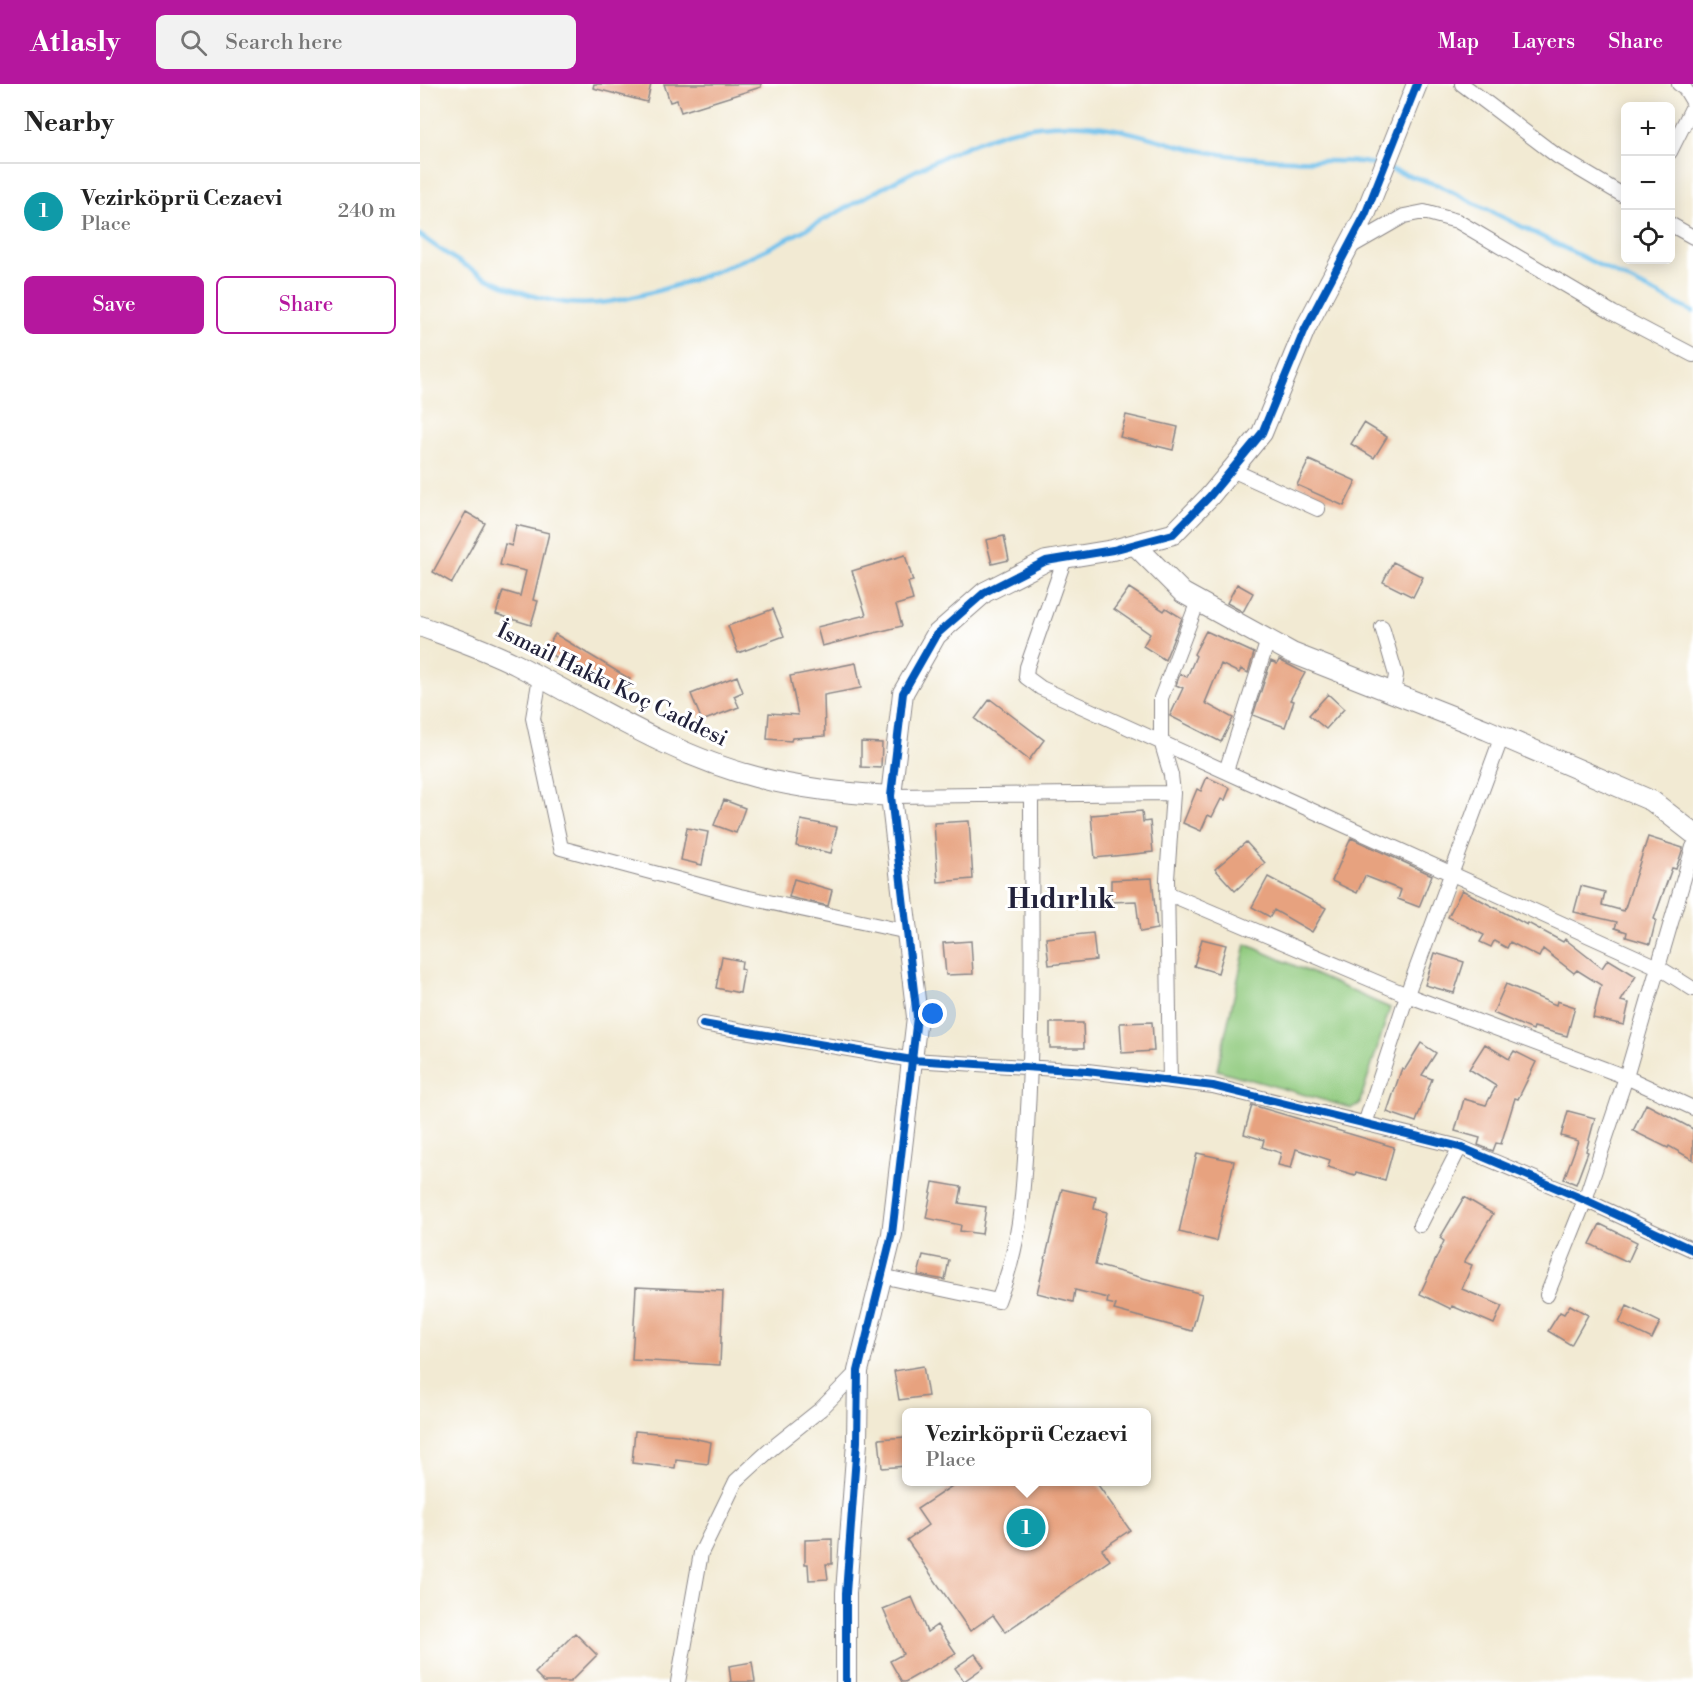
<!DOCTYPE html>
<html lang="en">
<head>
<meta charset="utf-8">
<style>
	:root { --surface:#fff; --page:#f2f2f2; --text:#222; --muted:#767676; --line:#e0e0e0; --accent:#b5179e }
	body { margin:0; font-family:"Libre Bodoni",serif; background:var(--page); color:var(--text) }
	.controls { position:absolute; right:18px; top:18px; display:grid; overflow:hidden; border-radius:9px; box-shadow:0 3px 15px #0003 }
	.controls button { width:54px; height:54px; display:grid; place-items:center; padding:0; border:0; border-bottom:2px solid var(--line); background:var(--surface); color:var(--text); font:30px sans-serif }
	.you { position:absolute; left:513px; top:930px; width:21px; height:21px; margin:-15px; border:4px solid #fff; border-radius:50%; background:#1a73e8; box-shadow:0 0 0 9px #1a73e833 }
	.badge { display:grid; place-items:center; width:39px; height:39px; border-radius:50%; background:var(--accent); color:#fff; font-size:20px; font-weight:700 }
	.pin { position:absolute; translate:-50% -50%; border:3px solid #fff; box-shadow:0 2px 6px #0006 }
	.popup { position:absolute; left:482px; top:1324px; width:249px; height:78px; box-sizing:border-box; display:grid; place-content:center; border-radius:9px; background:var(--surface); filter:drop-shadow(0 2px 4px #0005); font-size:20px; white-space:nowrap; color:var(--muted) }
	.popup b { font-size:22px; color:var(--text) }
	.popup::after { content:''; position:absolute; left:50%; top:100%; margin-left:-12px; border:12px solid transparent; border-top-color:var(--surface) }
	.list { margin:0; padding:0; list-style:none }
	h2 { display:flex; justify-content:space-between; align-items:center; height:78px; margin:0; padding:0 24px; font-size:26px }
	h2 small { font-size:20px; font-weight:400; color:var(--muted) }
	.list li { display:grid; grid-template-columns:39px 1fr auto; gap:18px; align-items:center; box-sizing:border-box; height:96px; padding:0 24px; border-top:2px solid var(--line) }
	.list b { display:block; font-size:22px; white-space:nowrap }
	.list p { margin:0; font-size:20px; white-space:nowrap; color:var(--muted) }
	.list em { font-size:20px; font-style:normal; color:var(--muted) }
	.actions { display:flex; gap:12px; padding:18px 24px }
	.actions a { flex:1; padding:14px 0; border:2px solid var(--accent); border-radius:9px; text-align:center; font-size:21px; color:var(--accent) }
	.actions .main { background:var(--accent); color:#fff }
	.icon { flex:none; width:33px; height:33px; fill:none; stroke:currentColor; stroke-width:2; stroke-linecap:round; stroke-linejoin:round }
	.map { position:relative; flex:none; width:1273px; height:1598px; overflow:hidden }
	header { display:flex; align-items:center; gap:36px; box-sizing:border-box; height:84px; padding:0 30px; background:var(--accent); color:#fff }
	header strong { font-size:28px }
	nav { display:flex; gap:33px; margin-inline-start:auto; font-size:21px }
	.search { width:420px; height:54px; background:var(--page); display:flex; align-items:center; gap:15px; box-sizing:border-box; padding:0 21px; border-radius:9px; color:var(--muted); font-size:22px }
	main { display:flex }
	aside { flex:1; background:var(--surface) }
	.map>svg:first-child { display:block }
	.green { fill:#90ca7e; stroke:#59765c; stroke-width:1.5 }
	.lines { fill:none; stroke-linecap:round; stroke-linejoin:round }
	.stream { stroke:#71c1ec; stroke-width:4.5 }
	.building { fill:#e7a27f }
	.street-casing { stroke:#8a8687; stroke-width:16 }
	.secondary-casing { stroke:#8a8687; stroke-width:22 }
	.street { stroke:#fff; stroke-width:14 }
	.secondary { stroke:#fff; stroke-width:20 }
	.cycleway-casing { stroke:#fff; stroke-width:11 }
	.cycleway { stroke:#0057b8; stroke-width:8 }
	.labels { text-anchor:middle; dominant-baseline:central; stroke-width:6; stroke-linejoin:round; paint-order:stroke }
	.street-label { font-size:22px; fill:#22223b; stroke:#fff }
	.district-label { font-size:28px; font-weight:bold; fill:#22223b; stroke:#fff }
</style>
</head>
<body>
<header>
<strong>Atlasly</strong>
<div class="search"><svg class="icon" aria-label="search" viewBox="0 0 24 24"><circle cx="10" cy="10" r="6"/><path d="M15 15l6 6"/></svg>Search here</div>
<nav><a>Map</a><a>Layers</a><a>Share</a></nav>
</header>
<main>
<aside>
<h2>Nearby<small></small></h2>
<ul class="list">
<li><span class="badge" style="background:#0f9aa8">1</span><div><b>Vezirköprü Cezaevi</b><p>Place</p></div><em>240 m</em></li>
</ul>
<div class="actions"><a class="main">Save</a><a>Share</a></div>
</aside>
<div class="map">
<svg width="1273" height="1598" viewBox="0 0 1273 1598">
	<rect width="100%" height="100%" fill="#fff"/>
	<filter id="ink" filterUnits="userSpaceOnUse"><feTurbulence type="fractalNoise" baseFrequency=".0167" numOctaves="2"/><feDisplacementMap in="SourceGraphic" scale="12" xChannelSelector="R" yChannelSelector="G"/><feConvolveMatrix kernelMatrix="1 2 1 2 8 2 1 2 1" color-interpolation-filters="sRGB"/></filter>
	<filter id="wash" filterUnits="userSpaceOnUse"><feTurbulence type="fractalNoise" baseFrequency=".008" numOctaves="4" result="noise"/><feDisplacementMap in="SourceGraphic" scale="24" xChannelSelector="R" yChannelSelector="G"/><feGaussianBlur stdDeviation="1.35" result="paint"/><feColorMatrix in="noise" values="0 0 0 0 0 0 0 0 0 0 0 0 0 0 0 0 0 1.4 0 .05"/><feComposite in="paint" operator="in"/></filter>
	<g filter="url(#wash)">
		<rect width="100%" height="100%" fill="#f2ead3"/>
		<!-- green -->
		<path class="green" d="M826,860l144,64 -31,97 -8,3 -134,-38z"/>
		<g class="lines">
			<!-- stream -->
			<path class="stream" d="M969,85l49,16 255,127
				M0,151c44,33 94,62 149,68 27,3 54,-3 80,-10 83,-21 158,-64 233,-105 38,-20 92,-49 133,-58 33,-7 67,-7 100,-1 32,6 62,18 93,23 51,9 104,8 155,10l15,4"/>
		</g>
		<g id="blocks">
			<!-- building -->
			<path class="building" d="M174,0h57l-4,18 -54,-14z
				M244,0h97v3l-80,25 -4,-12 -7,2z
				M706,331l52,12 -5,23 -53,-13z
				M944,339l23,14 -13,21 -23,-14z
				M889,376l47,21 -12,25 -47,-21z
				M46,428l19,11 -33,60 -19,-11z
				M96,441l33,8 -16,67 5,1 -7,24 -35,-11 7,-23 17,5 6,-25 -26,-6 5,-21 7,2z
				M584,452l5,24 -17,4 -6,-24z
				M485,471l8,26 -5,1 5,18 -17,5 6,21 -80,20 -5,-19 49,-12 -14,-44z
				M973,478l30,15 -10,20 -30,-15z
				M817,500l16,9 -10,19 -16,-9z
				M709,504l35,23 2,-3 16,10 -17,42 -22,-14 7,-12 -36,-25z
				M353,525l11,27 -46,17 -10,-27z
				M786,547l48,22 -6,20 -7,-4 -2,4 -18,-9 -16,39 28,15 -12,24 -51,-26 13,-28 -7,-3 4,-11 7,3 9,-21 -2,-2z
				M135,550l75,45 -10,17 -75,-45z
				M859,576l26,13 -15,27 4,1 -9,26 -32,-12 18,-54 6,3z
				M436,579l5,25 -37,7 1,41 -33,2 -1,3 -24,-2 2,-26 29,2 -8,-39z
				M317,592l6,16 -9,4 5,11 -37,14 -11,-27z
				M908,610l16,15 -18,20 -17,-14z
				M570,615l54,41 -15,20 -54,-41z
				M441,658l21,1 -1,25 -20,-1z
				M787,693l23,11 -5,12 -4,-1 -9,18 -4,-2 -7,16 -18,-8 14,-34 4,2z
				M304,716l21,8 -9,25 -22,-8z
				M722,727l1,11 7,-1 3,31 -58,6 -4,-43z
				M381,736l36,7 -6,26 -35,-7z
				M549,737l4,58 -35,3 -4,-59z
				M267,744l21,4 -6,33 -21,-5z
				M1228,753l35,11 -7,21 -4,-1 -18,51 2,1 -6,24 -24,-7 1,-5 -12,-4 2,-6 -43,-10 7,-26 24,6 -3,13 22,6z
				M931,754l81,37 -13,32 -21,-8 3,-9 -36,-14 -8,17 -25,-12z
				M826,758l19,21 -30,28 -20,-22z
				M848,793l58,31 -14,24 -38,-22 -4,7 -18,-10z
				M732,794l5,51 -17,3 -4,-31 -25,1v-22z
				M374,795l38,11 -4,16 -39,-9z
				M1042,806l65,35 1,-2 35,19 2,-3 37,29 6,-9 28,17 -15,25 8,2 -5,22 -31,-7 8,-33 -24,-15 -3,3 -31,-24 -4,8 -29,-15 -3,6 -13,-7 -3,6 -11,-5 4,-7 -36,-18z
				M673,849l3,27 -47,5 -3,-27z
				M782,855l24,6 -8,28 -24,-7z
				M551,857l2,33 -27,1 -3,-32z
				M1015,869l29,9 -10,31 -29,-8z
				M302,873l20,4 -1,8 3,1 -4,23 -24,-5z
				M1086,900l50,21 1,-4 18,6 -8,29 -33,-9 -1,3 -40,-17z
				M732,938l2,29 -32,2 -2,-30z
				M630,939h33l1,25h-34z
				M1001,959l15,10 -14,22 10,4 -16,43 -29,-10 15,-44 3,1z
				M1065,960l24,15 5,-8 22,11 -18,37 -3,-1 -14,46 -5,-1 -3,8 -15,-6 2,-7 -25,-7 9,-32 22,6 10,-19 -27,-17z
				M1226,1020l47,25v31l-24,-14 -1,2 -35,-17z
				M832,1021l142,42 -9,33 -29,-8 -1,3 -27,-8 2,-7 -34,-11 -5,19 -13,-3 3,-12 -19,-6 2,-7 -20,-6z
				M1148,1027l27,7 -9,33 2,1 -12,32 -12,-5 14,-38 -17,-5z
				M777,1069l37,8 -18,80 -37,-9z
				M513,1098l29,5 -3,16 27,4 -4,27 -22,-3 1,-6 -35,-7z
				M642,1105l34,8 -2,12 13,3 -12,53 107,29 -10,37 -78,-21 2,-5 -9,-2 1,-5 -33,-8 -2,12 -36,-9z
				M1044,1113l29,17 -29,48 8,3 -10,24 40,17 -8,18 -42,-18 -1,3 -31,-15 24,-53 -4,-3z
				M1180,1140l37,18 -9,20 -38,-18z
				M503,1171l26,5 -4,20 -27,-5z
				M216,1203l87,4 -3,74 -88,-5z
				M1150,1221l18,10 -17,30 -23,-14 12,-19 4,2z
				M1207,1222l33,16 -8,17 -33,-16z
				M503,1282l5,30 -29,4 -5,-29z
				M215,1347l43,4 33,7 -3,22 -32,-4 -1,8 -43,-5z
				M486,1353v29l-24,2 -3,-29z
				M538,1398h138l34,48 -28,19 8,11 -105,72 -12,-17 -23,16 -63,-91 21,-15 -11,-16z
				M412,1455v25h-6l2,15 -19,1 -1,-16h-3v-24z
				M492,1513l15,35 10,-7 19,28 -51,29h-3l-12,-21 13,-7 -20,-45z
				M155,1549l22,22 -27,27h-26l-9,-9z
				M555,1570l9,13 -20,14 -9,-13z
				M332,1578l3,20h-24l-2,-16z"/>
		</g>
	</g>
	<g filter="url(#ink)">
		<use href="#blocks" fill-opacity="0" stroke="#8a8687" stroke-width="1.5"/>
		<g class="lines">
			<defs>
				<path id="street" d="M1042,0l95,72 69,41
					M1259,0l5,3 9,15
					M1250,68l23,-46
					M1250,140l23,13
					M930,163l54,-31 20,-4 33,9 156,92 80,42
					M812,386l86,39
					M645,474l-38,109 -1,10 15,11 617,279 35,22
					M962,543l14,48 -3,18
					M120,593l-7,41 28,130 179,48 168,36
					M806,687l42,-131
					M471,712l282,-3
					M747,809l240,102 219,82 67,31
					M283,940l209,36 175,11 126,15 247,61 125,53 108,50
					M750,997l-3,-202 6,-86 -2,-18 -10,-34v-43l37,-97
					M945,1040l45,-138 92,-250
					M1000,1141l40,-78
					M461,1192l117,25c24,-59 25,-112 29,-174 7,-110 4,-222 4,-332
					M1127,1211l38,-95 41,-123 67,-230
					M258,1598l23,-129 35,-72 35,-32 50,-40 37,-38"/>
				<path id="secondary" d="M715,461l48,48 109,60 195,77 165,71 41,32
					M0,542c33,12 66,23 97,39 77,40 154,90 239,112 45,12 89,16 135,19
					M426,1598v-89l11,-151 1,-71 34,-137 25,-217 -26,-221 12,-103 33,-58 49,-43 61,-31 67,-11 60,-16 37,-38 52,-63 43,-104 60,-114 52,-131"/>
			</defs>
			<!-- street casing -->
			<use href="#street" class="street-casing"/>
			<!-- secondary casing -->
			<use href="#secondary" class="secondary-casing"/>
			<!-- street -->
			<use href="#street" class="street"/>
			<!-- secondary -->
			<use href="#secondary" class="secondary"/>
			<defs>
				<path id="cycleway" d="M283,940l209,36 175,11 126,15 247,61 125,53 108,50
					M426,1598v-89l11,-151 1,-71 34,-137 25,-217 -26,-221 12,-103 33,-58 49,-43 61,-31 67,-11 60,-16 37,-38 52,-63 43,-104 60,-114 52,-131"/>
			</defs>
			<!-- cycleway casing -->
			<use href="#cycleway" class="cycleway-casing"/>
			<!-- cycleway -->
			<use href="#cycleway" class="cycleway"/>
		</g>
	</g>
	<g class="labels">
		<!-- street labels -->
		<g class="street-label">
			<text transform="translate(192 601) rotate(26)">İsmail Hakkı Koç Caddesi</text>
		</g>
		<!-- district labels -->
		<g class="district-label">
			<text x="641" y="815">Hıdırlık</text>
		</g>
	</g>
</svg>
<div class="controls">
<button>+</button>
<button>−</button>
<button><svg class="icon" aria-label="locate" viewBox="0 0 24 24"><circle cx="12" cy="12" r="6"/><path d="M12 2v4M12 18v4M2 12h4M18 12h4"/></svg></button>
</div>
<div class="you"></div>
<div class="pin badge" style="left:606px;top:1444px;background:#0f9aa8">1</div>
<div class="popup"><b>Vezirköprü Cezaevi</b>Place</div>
</div>
</main>
</body>
</html>
